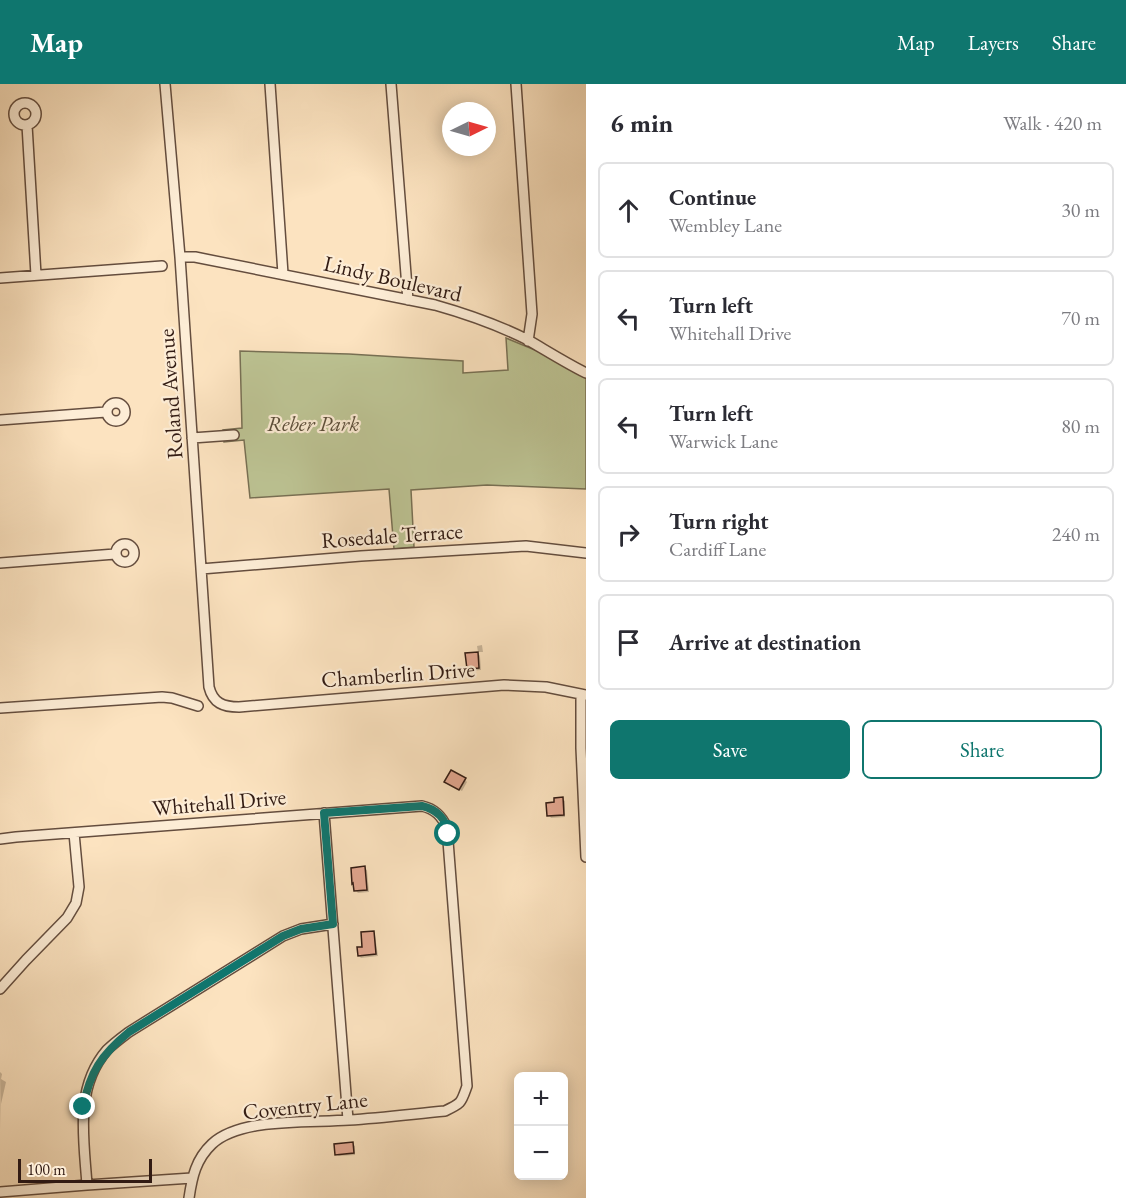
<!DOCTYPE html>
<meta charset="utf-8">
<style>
body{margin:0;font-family:"EB Garamond",serif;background:#f7f7f7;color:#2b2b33}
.controls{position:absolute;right:18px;bottom:18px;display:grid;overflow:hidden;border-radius:9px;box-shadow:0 3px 15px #0003}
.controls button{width:54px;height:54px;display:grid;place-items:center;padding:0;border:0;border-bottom:2px solid #e1e1e2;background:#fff;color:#2b2b33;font:30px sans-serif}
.compass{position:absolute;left:442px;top:18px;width:54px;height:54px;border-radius:50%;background:#fff;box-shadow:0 3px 15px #0003;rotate:85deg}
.scale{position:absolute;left:18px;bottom:15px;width:134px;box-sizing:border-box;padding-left:6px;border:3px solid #321b13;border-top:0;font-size:16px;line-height:21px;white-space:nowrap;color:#321b13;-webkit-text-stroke:4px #fdedd6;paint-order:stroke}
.stop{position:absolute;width:18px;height:18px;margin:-14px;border:4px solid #0f766e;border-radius:50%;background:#fff}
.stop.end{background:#0f766e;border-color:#fff;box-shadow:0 2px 6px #0008}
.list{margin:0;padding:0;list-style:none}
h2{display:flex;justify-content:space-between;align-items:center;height:78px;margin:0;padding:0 24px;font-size:26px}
h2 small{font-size:20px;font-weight:400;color:#7c7c81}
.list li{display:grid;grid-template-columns:39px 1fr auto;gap:18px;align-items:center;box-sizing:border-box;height:96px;margin:0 12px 12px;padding:0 12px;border:2px solid #e1e1e2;border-radius:9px}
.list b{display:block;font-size:22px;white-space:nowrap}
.list p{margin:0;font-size:20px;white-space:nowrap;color:#7c7c81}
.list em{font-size:20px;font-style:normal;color:#7c7c81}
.actions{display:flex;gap:12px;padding:18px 24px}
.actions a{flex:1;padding:14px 0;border:2px solid #0f766e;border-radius:9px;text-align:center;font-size:21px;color:#0f766e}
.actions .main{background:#0f766e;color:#fff}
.icon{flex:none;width:33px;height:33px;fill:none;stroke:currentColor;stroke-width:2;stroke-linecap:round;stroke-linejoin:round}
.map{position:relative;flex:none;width:586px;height:1114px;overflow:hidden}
header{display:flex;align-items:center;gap:36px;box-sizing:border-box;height:84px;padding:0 30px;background:#0f766e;color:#fff}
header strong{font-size:28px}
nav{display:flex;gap:33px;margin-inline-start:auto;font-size:21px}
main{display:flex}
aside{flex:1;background:#fff}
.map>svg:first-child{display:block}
.green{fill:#bdc494;stroke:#787054;stroke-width:1.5}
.shadow{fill:#0003}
.building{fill:#e4a891;stroke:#321b13;stroke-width:1.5}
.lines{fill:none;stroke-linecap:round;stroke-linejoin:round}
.street-casing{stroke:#644d3e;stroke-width:12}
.street{stroke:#fdedd6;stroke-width:9}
.route{stroke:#0f766e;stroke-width:8}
.labels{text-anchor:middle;stroke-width:4.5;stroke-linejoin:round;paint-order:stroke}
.street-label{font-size:22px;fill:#321b13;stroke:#fdedd6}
.park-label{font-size:22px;font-style:italic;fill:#5c4e3a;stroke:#fdedd6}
</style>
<header>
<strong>Map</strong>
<nav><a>Map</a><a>Layers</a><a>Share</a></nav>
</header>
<main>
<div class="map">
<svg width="586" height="1114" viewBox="0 0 586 1114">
<rect width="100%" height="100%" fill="#fce3c0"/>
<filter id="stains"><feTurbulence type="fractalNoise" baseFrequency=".00333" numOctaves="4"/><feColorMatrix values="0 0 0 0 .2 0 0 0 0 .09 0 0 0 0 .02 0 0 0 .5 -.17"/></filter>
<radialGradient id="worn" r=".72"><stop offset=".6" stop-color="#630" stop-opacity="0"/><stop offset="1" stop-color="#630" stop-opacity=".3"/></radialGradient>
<!-- green -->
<path class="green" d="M 506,254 L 586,287 L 586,405 L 487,401 L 411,406 L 414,463 L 394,465 L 389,405 L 250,414 L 244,356 L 224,358 L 223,346 L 242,344 L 240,267 L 349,270 L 463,277 L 463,289 L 508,286 Z"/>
<!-- shadow -->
<path class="shadow" d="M 482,561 L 483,568 L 478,568 L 477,562 Z
M 478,569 L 480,572 L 481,586 L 470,587 L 468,584 Z
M 465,696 L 467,698 L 462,707 L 449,700 Z
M 562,715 L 565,717 L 565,733 L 551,734 L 549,731 L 555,720 Z
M 364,784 L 367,786 L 369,808 L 358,809 L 356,807 Z
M 373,849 L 375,851 L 378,872 L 361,874 L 359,872 Z
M 0,988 L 2,990 L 1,995 L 6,998 L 1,1020 L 1,1046 Z
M 352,1060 L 355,1062 L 355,1071 L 339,1072 L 336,1070 Z"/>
<!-- building -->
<path class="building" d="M 478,568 L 479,584 L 467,585 L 465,569 Z
M 451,686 L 466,694 L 459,706 L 444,698 Z
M 563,713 L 564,731 L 547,732 L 546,719 L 554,718 L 554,714 Z
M 365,782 L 367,806 L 354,807 L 353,799 L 352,800 L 351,784 Z
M 374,847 L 376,870 L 358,872 L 357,863 L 362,863 L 361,848 Z
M 353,1058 L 354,1069 L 335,1071 L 334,1060 Z"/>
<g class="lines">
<defs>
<path id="street" d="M 165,0 L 180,173 L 209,603 C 213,619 223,623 239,623 L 504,601 L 546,603 L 586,611
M 270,0 L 283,190
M 391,0 L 408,216
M 516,0 L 532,230 L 528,257
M14 30a11 11 0 1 1 22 0a11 11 0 1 1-22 0Z
M 27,41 L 36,191
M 180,173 L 195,173 L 435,221 C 467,230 498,241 528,256 C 547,267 566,279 586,289
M 0,194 L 162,182
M107 328a9 9 0 1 1 18 0a9 9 0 1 1-18 0Z
M 0,336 L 106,328
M 192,354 L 234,351
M116 469a9 9 0 1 1 18 0a9 9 0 1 1-18 0Z
M 0,479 L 115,470
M 201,485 L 361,472 L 526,462 L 586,469
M 581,610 L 581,664 L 586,773
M 0,624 L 162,613 L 172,614 L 198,622
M 324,729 L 348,1036
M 0,755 L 16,753 L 422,722 C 435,725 442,732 447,744 L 467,1002 C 461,1019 462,1019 445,1027 C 413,1030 381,1034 349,1036 C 311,1039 241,1033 212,1060 C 196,1075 192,1093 189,1114
M 0,905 L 26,876 L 67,834 L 76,819 L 79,803 L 74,749
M 87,1101 C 84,1055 74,1004 107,966 C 114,959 121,954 129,948 L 283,852 L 301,845 L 333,840
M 0,1108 L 87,1101 L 192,1094"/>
</defs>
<!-- street casing -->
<use href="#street" class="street-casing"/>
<!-- street -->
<use href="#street" class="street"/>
</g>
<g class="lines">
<!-- route -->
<path class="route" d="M 83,1023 C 90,988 101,971 129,948 L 283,852 L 301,845 L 333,840 L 324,729 L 422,722 C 436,725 447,735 448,750"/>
</g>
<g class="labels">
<!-- street labels -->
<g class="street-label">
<text transform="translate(393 194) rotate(13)" y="8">Lindy Boulevard</text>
<text transform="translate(170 310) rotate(-94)" y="8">Roland Avenue</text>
<text transform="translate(392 451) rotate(-4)" y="8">Rosedale Terrace</text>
<text transform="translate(398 590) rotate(-4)" y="8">Chamberlin Drive</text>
<text transform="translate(219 718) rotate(-5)" y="8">Whitehall Drive</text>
<text transform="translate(305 1021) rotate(-6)" y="8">Coventry Lane</text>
</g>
<!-- park labels -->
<g class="park-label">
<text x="313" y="347">Reber Park</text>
</g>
</g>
<rect width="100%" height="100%" filter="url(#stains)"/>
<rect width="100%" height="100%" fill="url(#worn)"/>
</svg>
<div class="controls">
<button>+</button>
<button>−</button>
</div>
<svg class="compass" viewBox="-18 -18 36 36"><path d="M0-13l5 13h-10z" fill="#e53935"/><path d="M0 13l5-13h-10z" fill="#7c7c81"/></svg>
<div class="scale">100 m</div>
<div class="stop" style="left:448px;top:750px"></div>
<div class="stop end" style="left:83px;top:1023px"></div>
</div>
<aside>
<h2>6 min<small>Walk · 420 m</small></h2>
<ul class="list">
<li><svg class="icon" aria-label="ahead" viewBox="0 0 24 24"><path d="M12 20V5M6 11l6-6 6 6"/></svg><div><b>Continue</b><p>Wembley Lane</p></div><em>30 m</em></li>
<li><svg class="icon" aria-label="left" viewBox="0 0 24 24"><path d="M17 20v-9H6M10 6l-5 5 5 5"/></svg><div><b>Turn left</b><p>Whitehall Drive</p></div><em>70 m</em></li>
<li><svg class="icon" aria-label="left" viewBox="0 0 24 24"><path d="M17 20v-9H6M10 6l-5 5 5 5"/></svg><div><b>Turn left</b><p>Warwick Lane</p></div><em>80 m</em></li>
<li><svg class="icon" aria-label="right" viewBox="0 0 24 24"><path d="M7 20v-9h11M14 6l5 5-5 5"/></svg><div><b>Turn right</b><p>Cardiff Lane</p></div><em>240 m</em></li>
<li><svg class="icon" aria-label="arrive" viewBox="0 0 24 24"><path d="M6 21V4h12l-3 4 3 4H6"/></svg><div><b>Arrive at destination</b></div></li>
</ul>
<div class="actions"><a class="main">Save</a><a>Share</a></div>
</aside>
</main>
